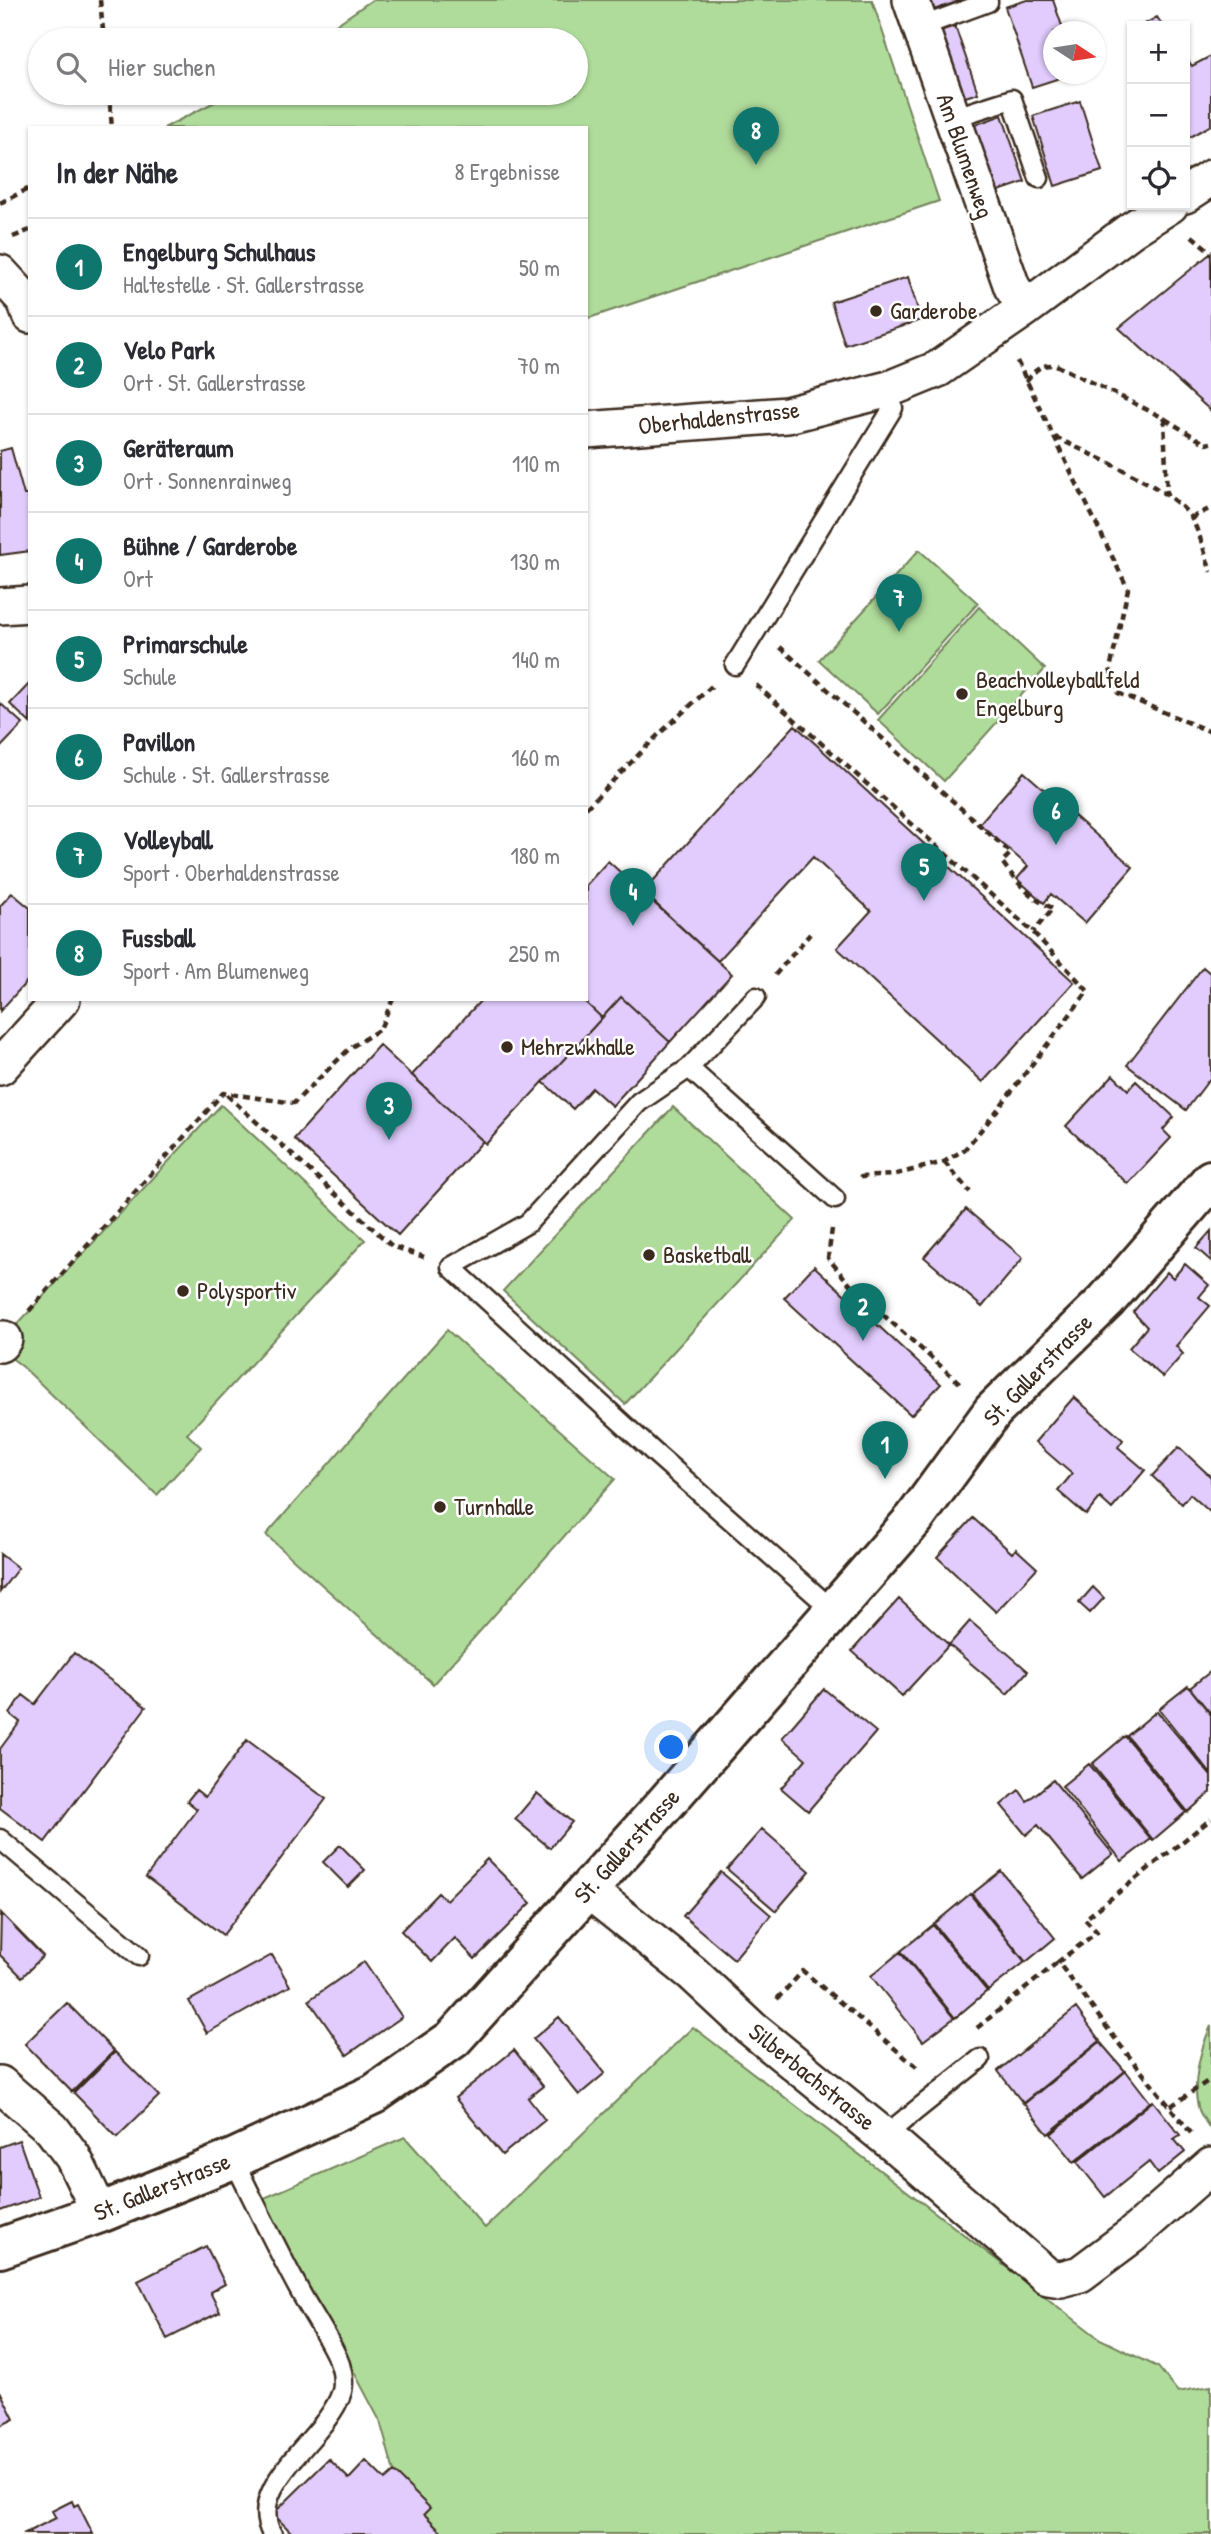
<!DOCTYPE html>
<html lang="de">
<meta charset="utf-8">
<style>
body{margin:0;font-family:"Patrick Hand",sans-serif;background:#f2f2f3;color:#2b2b33}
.controls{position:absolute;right:21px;top:21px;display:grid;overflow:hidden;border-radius:0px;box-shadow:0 2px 5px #0004}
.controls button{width:63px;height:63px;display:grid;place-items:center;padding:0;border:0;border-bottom:2px solid #e1e1e2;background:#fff;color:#2b2b33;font:35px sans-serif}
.compass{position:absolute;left:1043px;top:21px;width:63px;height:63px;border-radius:50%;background:#fff;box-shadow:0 2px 5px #0004;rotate:102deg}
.you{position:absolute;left:672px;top:1748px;width:24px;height:24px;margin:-18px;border:5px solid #fff;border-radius:50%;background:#1a73e8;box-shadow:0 0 0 10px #1a73e833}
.badge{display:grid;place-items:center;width:46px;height:46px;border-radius:50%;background:#0f766e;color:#fff;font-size:23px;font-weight:700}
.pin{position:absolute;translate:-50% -58px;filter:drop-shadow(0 2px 4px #0008)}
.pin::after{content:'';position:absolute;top:37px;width:24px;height:21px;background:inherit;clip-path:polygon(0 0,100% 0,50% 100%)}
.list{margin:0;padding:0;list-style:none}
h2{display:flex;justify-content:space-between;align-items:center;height:91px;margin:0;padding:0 28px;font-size:30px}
h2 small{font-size:23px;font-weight:400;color:#7c7c81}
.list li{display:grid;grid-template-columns:46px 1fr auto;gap:21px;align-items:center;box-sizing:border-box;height:98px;padding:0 28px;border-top:2px solid #e1e1e2}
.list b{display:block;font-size:26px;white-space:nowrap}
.list p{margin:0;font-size:23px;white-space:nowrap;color:#7c7c81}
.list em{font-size:23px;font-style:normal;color:#7c7c81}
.icon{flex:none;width:38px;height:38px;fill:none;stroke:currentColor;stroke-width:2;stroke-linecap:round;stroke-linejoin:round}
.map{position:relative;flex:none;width:1211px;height:2534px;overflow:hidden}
.search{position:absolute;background:#fff;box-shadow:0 2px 5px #0004;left:28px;top:28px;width:560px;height:77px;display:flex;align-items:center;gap:18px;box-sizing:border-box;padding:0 24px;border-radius:38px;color:#7c7c81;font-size:26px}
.panel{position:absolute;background:#fff;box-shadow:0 2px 5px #0004;left:28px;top:126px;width:560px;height:875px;border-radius:0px}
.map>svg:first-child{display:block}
.green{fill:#afdc9b;stroke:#75835c;stroke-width:2}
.building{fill:#e1ccfd;stroke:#3b2a1e;stroke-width:2}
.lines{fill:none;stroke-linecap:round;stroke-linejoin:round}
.service-casing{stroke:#3b2a1e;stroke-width:23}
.minor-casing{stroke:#3b2a1e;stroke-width:40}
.tertiary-casing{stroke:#3b2a1e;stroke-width:44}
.path{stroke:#3b2a1e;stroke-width:4.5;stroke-dasharray:7 5;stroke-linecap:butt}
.service{stroke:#fff;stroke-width:18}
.minor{stroke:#fff;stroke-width:35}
.tertiary{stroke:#fff;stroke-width:38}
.poi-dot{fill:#3b2a1e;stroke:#fff;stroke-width:2.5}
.labels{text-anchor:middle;stroke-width:5;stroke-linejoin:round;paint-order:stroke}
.street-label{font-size:24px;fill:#3b2a1e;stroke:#fff}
.poi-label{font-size:24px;fill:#3b2a1e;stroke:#fff;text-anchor:start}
</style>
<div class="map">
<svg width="1211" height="2534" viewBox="0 0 1211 2534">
<rect width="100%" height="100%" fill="#fff"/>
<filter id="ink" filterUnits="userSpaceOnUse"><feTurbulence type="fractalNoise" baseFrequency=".0143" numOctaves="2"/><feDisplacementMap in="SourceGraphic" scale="14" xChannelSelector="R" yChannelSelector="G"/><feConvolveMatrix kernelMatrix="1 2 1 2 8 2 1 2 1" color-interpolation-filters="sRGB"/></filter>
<g filter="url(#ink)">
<!-- green -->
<path class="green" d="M 372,0 L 872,0 L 939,201 L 586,319 L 586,128 L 164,128 L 232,93 L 576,93 L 576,40 L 314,40 Z
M 919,550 L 978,603 L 878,714 L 819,660 Z
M 979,607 L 1045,669 L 944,781 L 878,720 Z
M 221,1105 L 365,1240 L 187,1434 L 201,1447 L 157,1495 L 23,1367 L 0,1349 L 0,1343 Z
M 673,1107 L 795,1220 L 625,1404 L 503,1291 Z
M 447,1330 L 615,1479 L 433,1684 L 266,1535 Z
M 1211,2026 L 1211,2130 C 1207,2124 1202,2117 1199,2110 C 1191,2085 1200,2050 1211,2026 Z
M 693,2027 L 1100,2339 L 1158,2367 L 1178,2392 L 1211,2386 L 1211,2534 L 444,2534 L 424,2514 L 429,2508 L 394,2472 L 380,2421 L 262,2199 L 405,2137 L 485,2228 Z"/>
<!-- building -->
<path class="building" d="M 911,0 L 963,0 L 916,16 Z
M 1027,0 L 1053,0 L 1064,32 L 1054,32 L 1054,74 L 1072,74 L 1032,87 L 1005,7 Z
M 1157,17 L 1163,26 L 1141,26 Z
M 955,26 L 978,93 L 962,98 L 940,31 Z
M 1185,56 L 1192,66 L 1211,56 L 1211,125 L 1190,137 L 1185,128 Z
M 1080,101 L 1102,171 L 1055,186 L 1033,116 Z
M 1002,115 L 1025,182 L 996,192 L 972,126 Z
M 1211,253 L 1211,411 L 1119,328 Z
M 908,277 L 921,320 L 845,345 L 831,302 Z
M 11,448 L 24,495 L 30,495 L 30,551 L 0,555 L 0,451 Z
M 30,683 L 30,723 L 10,704 Z
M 0,703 L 23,724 L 0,748 Z
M 795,725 L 1074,982 L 983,1082 L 837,948 L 871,911 L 813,857 L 718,961 L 643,892 Z
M 1024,772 L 1133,867 L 1085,923 L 1051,894 L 1044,903 L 1017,879 L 1028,866 L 979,824 Z
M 608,861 L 732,974 L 670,1042 L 621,997 L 602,1018 L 582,999 L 586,999 L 586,885 Z
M 12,893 L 30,908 L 30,978 L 0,1011 L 0,906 Z
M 1203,967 L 1211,974 L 1211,1077 L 1186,1110 L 1127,1065 Z
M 621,997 L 670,1042 L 612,1106 L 592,1088 L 573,1109 L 543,1082 Z
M 482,999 L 582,999 L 602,1018 L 486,1144 L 412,1075 Z
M 379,1045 L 483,1141 L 398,1235 L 294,1139 Z
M 1113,1075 L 1128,1090 L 1136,1081 L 1174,1117 L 1163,1130 L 1171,1138 L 1128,1184 L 1066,1126 Z
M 966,1209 L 1023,1258 L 982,1307 L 924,1257 Z
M 1211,1231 L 1211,1261 L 1196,1248 Z
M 1185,1264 L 1209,1285 L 1199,1297 L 1210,1306 L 1176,1346 L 1183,1354 L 1163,1377 L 1129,1348 L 1147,1327 L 1133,1312 L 1167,1272 L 1173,1278 Z
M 814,1266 L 941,1384 L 911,1415 L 784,1298 Z
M 1074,1397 L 1123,1440 L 1118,1447 L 1145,1470 L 1112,1509 L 1100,1498 L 1086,1515 L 1058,1491 L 1072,1474 L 1035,1442 Z
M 1179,1447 L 1211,1477 L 1211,1513 L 1190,1494 L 1182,1504 L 1152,1476 Z
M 973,1518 L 1012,1553 L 1016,1549 L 1037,1568 L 996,1612 L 937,1557 Z
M 0,1554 L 18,1568 L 0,1592 Z
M 1093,1587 L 1104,1598 L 1090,1613 L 1079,1603 Z
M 899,1599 L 949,1645 L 902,1696 L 852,1651 Z
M 970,1621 L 1028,1671 L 1007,1694 L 949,1645 Z
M 74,1653 L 146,1707 L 45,1842 L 0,1808 L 0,1749 L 20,1722 L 10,1714 L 23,1695 L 35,1704 Z
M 1211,1671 L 1211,1714 L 1190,1688 Z
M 1188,1686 L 1211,1715 L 1211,1774 L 1159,1709 Z
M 824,1689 L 876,1732 L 808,1811 L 781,1788 L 806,1759 L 782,1738 Z
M 1157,1711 L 1211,1776 L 1211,1792 L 1188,1812 L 1127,1736 Z
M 1125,1736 L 1186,1812 L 1153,1840 L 1092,1764 Z
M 247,1740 L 326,1799 L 223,1935 L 146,1877 L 197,1809 L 187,1801 L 196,1790 L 205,1797 Z
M 1089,1764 L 1151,1839 L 1122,1861 L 1062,1786 Z
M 1053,1780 L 1113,1854 L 1082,1879 L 1038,1825 L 1026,1835 L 1001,1805 L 1019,1790 L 1027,1801 Z
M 537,1793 L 572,1822 L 550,1848 L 515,1819 Z
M 762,1829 L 810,1871 L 776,1911 L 727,1869 Z
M 340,1845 L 365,1870 L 348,1887 L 323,1862 Z
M 487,1859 L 531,1903 L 475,1959 L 455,1938 L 432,1962 L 401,1931 L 438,1893 L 446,1900 Z
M 1001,1871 L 1055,1938 L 1026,1962 L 972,1894 Z
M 721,1872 L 771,1915 L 734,1959 L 683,1916 Z
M 970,1894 L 1025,1962 L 988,1991 L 934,1924 Z
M 1,1913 L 43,1956 L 22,1977 L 0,1955 Z
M 933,1925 L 987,1991 L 955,2018 L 901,1951 Z
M 900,1952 L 954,2018 L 923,2041 L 871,1976 Z
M 272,1955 L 290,1986 L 207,2033 L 189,2001 Z
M 364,1962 L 402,2017 L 347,2055 L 309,2000 Z
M 67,2003 L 114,2051 L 72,2092 L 25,2044 Z
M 1076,2008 L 1100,2041 L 1023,2103 L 998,2071 Z
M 559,2017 L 605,2073 L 579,2095 L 533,2039 Z
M 1100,2042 L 1125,2071 L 1048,2134 L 1024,2104 Z
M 514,2050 L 543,2086 L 528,2098 L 545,2120 L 502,2155 L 455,2098 Z
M 115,2052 L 159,2096 L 117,2137 L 74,2093 Z
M 1126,2071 L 1150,2102 L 1074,2162 L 1051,2134 Z
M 1153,2101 L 1180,2135 L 1174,2139 L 1185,2152 L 1158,2174 L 1149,2162 L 1105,2197 L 1077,2162 Z
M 19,2140 L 39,2197 L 0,2211 L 0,2147 Z
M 206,2246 L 225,2284 L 210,2292 L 220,2312 L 167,2339 L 138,2281 Z
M 0,2391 L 14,2419 L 0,2426 Z
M 329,2459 L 349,2479 L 366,2461 L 385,2480 L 394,2472 L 430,2508 L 424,2514 L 444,2534 L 293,2534 L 273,2514 Z
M 72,2501 L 74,2506 L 78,2504 L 93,2534 L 23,2534 L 56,2518 L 52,2511 Z"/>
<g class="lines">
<defs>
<path id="service" d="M 920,27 L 988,2
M 952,118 L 1012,99 L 1039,178
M 735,665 L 893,408 L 889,389
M 689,1068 L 756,997
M 834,1611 L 657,1455 L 451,1267 L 528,1223 L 639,1102 L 689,1068 L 835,1199
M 0,1839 L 139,1956
M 884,2136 L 980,2059
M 233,2159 C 256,2205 278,2252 303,2297 C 312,2313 338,2353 341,2368 C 343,2374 344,2388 341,2394 C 326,2438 244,2486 272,2534"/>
<path id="minor" d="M 911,0 L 1012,287 L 1026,308
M 1185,195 L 1211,178
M 0,273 L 25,300 L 30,315
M 586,430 L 787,415 L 889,389 L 938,369 L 1026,308 L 1131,230 L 1170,205
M 0,606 L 30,604
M 0,1067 L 62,999
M 0,1344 L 4,1339
M 588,1890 L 692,1973 L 751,2028 L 896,2146 L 1048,2277 L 1061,2279 L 1080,2274 L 1131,2236 L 1211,2166
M 0,2084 L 52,2129 L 73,2157 L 100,2213"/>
<path id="tertiary" d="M 0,2248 L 100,2213 L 233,2159 L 374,2094 L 453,2039 L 664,1805 L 915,1518 L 993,1411 L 1106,1301 L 1211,1180"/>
</defs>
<!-- service casing -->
<use href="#service" class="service-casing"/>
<!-- minor casing -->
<use href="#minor" class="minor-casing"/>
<!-- tertiary casing -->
<use href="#tertiary" class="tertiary-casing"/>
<!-- path -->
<path class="path" d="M 100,0 L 104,40
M 109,93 L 112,128
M 0,203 L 30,188
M 1192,236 L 1211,252
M 13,237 L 30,230
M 1017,361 L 1128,589 L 1110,669 L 1118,693 L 1211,732
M 1026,381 C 1036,369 1041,364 1056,365 L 1164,418 L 1167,496
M 1165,419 L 1206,444 L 1211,443
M 1055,437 C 1089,454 1169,487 1190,516 C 1200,532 1205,555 1211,572
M 1191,518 L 1211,508
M 780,647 L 1011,853 L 1002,862 C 1016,881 1031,900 1053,908 L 1033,932
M 756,685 L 1033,932 L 1088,991 L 992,1117 L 965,1149 L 944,1162 L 893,1175 L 861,1177 L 856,1181
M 586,808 L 658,735 L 714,684
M 775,975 L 810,934
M 227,1095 L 392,1246 L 424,1257
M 944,1162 L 970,1192
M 832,1229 L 828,1258 L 853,1288 L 963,1386
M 29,1311 L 223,1093 L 294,1103 L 350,1048 L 380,1029 L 393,999
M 777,1999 L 803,1971 L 920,2070
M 977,2028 L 1058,1962
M 1171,2106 L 1211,2079
M 1191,2133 L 1120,2045 L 1058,1962 L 1097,1932 L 1085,1919 L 1211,1819"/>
<!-- service -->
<use href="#service" class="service"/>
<!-- minor -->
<use href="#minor" class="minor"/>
<!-- tertiary -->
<use href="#tertiary" class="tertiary"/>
</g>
</g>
<!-- markers -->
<g class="poi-dot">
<circle cx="876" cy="311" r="7"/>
<circle cx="962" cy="694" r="7"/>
<circle cx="507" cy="1047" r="7"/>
<circle cx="649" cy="1255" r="7"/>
<circle cx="183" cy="1291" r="7"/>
<circle cx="440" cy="1507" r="7"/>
</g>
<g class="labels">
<!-- street labels -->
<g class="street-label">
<text transform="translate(965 156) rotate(71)" y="8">Am Blumenweg</text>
<text transform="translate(719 418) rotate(-6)" y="8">Oberhaldenstrasse</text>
<text transform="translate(1038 1370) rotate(-46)" y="8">St. Gallerstrasse</text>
<text transform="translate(627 1846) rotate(-48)" y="8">St. Gallerstrasse</text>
<text transform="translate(812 2077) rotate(39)" y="8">Silberbachstrasse</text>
<text transform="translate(162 2187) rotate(-22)" y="8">St. Gallerstrasse</text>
</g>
<!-- poi labels -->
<g class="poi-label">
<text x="890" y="319">Garderobe</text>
<text x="976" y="688">Beachvolleyballfeld<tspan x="976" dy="28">Engelburg</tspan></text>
<text x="521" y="1055">Mehrzwkhalle</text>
<text x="663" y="1263">Basketball</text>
<text x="197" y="1299">Polysportiv</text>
<text x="454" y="1515">Turnhalle</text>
</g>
</g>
</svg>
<div class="controls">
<button>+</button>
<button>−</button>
<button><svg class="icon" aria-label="locate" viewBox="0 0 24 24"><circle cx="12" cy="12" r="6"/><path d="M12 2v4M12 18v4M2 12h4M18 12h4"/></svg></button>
</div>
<svg class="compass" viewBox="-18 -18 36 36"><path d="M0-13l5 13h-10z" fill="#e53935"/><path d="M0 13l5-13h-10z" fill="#7c7c81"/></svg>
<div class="you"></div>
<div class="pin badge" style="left:885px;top:1479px">1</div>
<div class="pin badge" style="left:863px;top:1341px">2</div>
<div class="pin badge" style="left:389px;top:1140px">3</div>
<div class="pin badge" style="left:633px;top:926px">4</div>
<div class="pin badge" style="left:924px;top:901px">5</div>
<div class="pin badge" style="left:1056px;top:845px">6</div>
<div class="pin badge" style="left:899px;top:632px">7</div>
<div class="pin badge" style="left:756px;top:165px">8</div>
<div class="search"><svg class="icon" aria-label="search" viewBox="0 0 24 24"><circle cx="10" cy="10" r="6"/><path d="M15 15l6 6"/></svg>Hier suchen</div>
<section class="panel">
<h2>In der Nähe<small>8 Ergebnisse</small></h2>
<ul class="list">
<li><span class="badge">1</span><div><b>Engelburg Schulhaus</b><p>Haltestelle · St. Gallerstrasse</p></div><em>50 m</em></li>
<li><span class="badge">2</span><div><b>Velo Park</b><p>Ort · St. Gallerstrasse</p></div><em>70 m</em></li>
<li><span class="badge">3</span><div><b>Geräteraum</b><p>Ort · Sonnenrainweg</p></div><em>110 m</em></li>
<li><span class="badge">4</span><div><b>Bühne / Garderobe</b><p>Ort</p></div><em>130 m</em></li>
<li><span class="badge">5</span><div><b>Primarschule</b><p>Schule</p></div><em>140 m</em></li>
<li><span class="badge">6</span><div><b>Pavillon</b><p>Schule · St. Gallerstrasse</p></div><em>160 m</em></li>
<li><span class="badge">7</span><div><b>Volleyball</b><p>Sport · Oberhaldenstrasse</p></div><em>180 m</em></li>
<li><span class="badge">8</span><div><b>Fussball</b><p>Sport · Am Blumenweg</p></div><em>250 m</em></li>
</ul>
</section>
</div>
